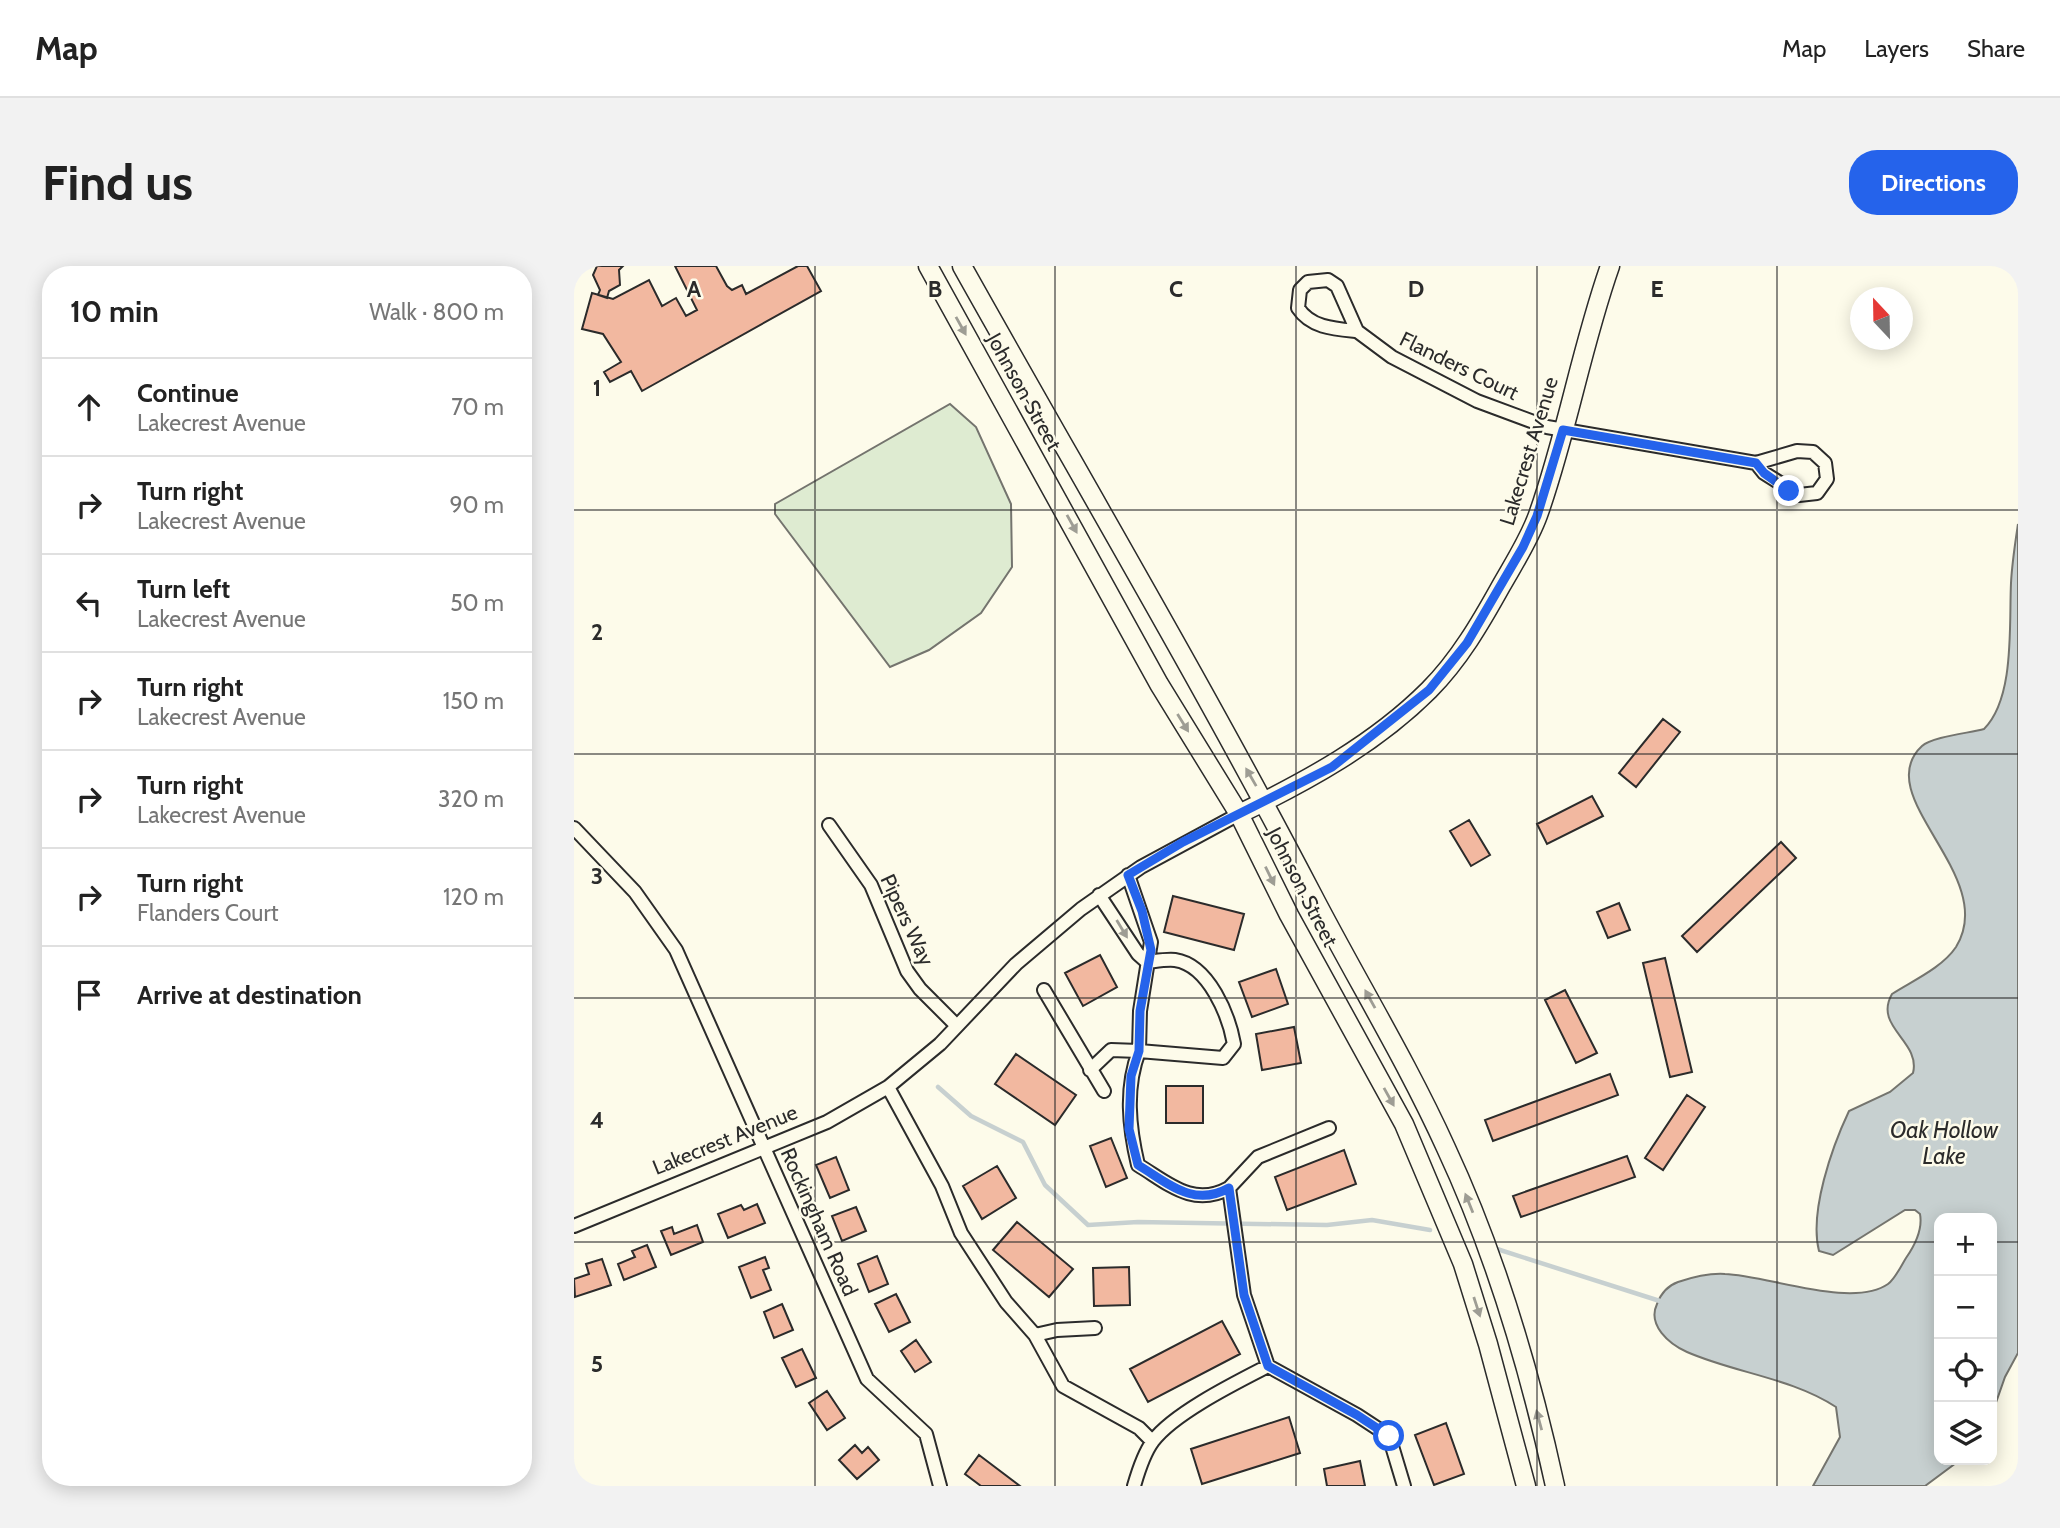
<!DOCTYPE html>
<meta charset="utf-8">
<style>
body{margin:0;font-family:Cabin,sans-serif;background:#f2f2f2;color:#222}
.controls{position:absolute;right:21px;bottom:21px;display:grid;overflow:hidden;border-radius:14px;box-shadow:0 4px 18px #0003}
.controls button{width:63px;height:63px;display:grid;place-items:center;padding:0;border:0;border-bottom:2px solid #e0e0e0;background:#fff;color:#222;font:35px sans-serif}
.compass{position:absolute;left:1276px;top:21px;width:63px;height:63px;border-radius:50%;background:#fff;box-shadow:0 4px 18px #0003;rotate:338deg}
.stop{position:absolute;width:21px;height:21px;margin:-16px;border:5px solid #2563eb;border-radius:50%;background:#fff}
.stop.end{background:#2563eb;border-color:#fff;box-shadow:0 2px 7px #0008}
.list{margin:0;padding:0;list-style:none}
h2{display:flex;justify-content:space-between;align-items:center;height:91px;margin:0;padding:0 28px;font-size:30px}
h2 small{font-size:23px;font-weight:400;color:#767676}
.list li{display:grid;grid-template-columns:46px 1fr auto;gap:21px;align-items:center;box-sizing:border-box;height:98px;padding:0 28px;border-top:2px solid #e0e0e0}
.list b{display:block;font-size:26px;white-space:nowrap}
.list p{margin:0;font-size:23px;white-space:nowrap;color:#767676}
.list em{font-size:23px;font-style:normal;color:#767676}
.icon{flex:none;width:38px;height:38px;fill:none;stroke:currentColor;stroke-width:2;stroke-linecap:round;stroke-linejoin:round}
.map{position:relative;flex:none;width:1444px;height:1220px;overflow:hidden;border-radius:28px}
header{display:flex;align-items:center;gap:42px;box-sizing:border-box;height:98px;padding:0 35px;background:#fff;border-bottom:2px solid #e0e0e0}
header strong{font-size:33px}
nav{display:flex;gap:38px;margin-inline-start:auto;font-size:24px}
.intro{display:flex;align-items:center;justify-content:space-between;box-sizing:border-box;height:168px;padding:0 42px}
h1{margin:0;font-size:49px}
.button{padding:18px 32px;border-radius:28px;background:#2563eb;color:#fff;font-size:24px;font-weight:700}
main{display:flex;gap:42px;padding:0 42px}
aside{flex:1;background:#fff;border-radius:28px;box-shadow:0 4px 18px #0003}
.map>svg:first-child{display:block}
.green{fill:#deebd1;stroke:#74746e;stroke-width:2}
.water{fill:#c7d0d0;stroke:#74746e;stroke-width:2}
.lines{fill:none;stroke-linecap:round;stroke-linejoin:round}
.stream{stroke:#c7d0d0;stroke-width:4.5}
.building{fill:#f2b8a0;stroke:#2b2b2b;stroke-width:2}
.street-casing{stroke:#2b2b2b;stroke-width:16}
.secondary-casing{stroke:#2b2b2b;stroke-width:21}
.street{stroke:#fdfbea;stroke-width:12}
.secondary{stroke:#fdfbea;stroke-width:18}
.oneway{fill:#9e9d94}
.route{stroke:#2563eb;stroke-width:9}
.grid{fill:none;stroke:#2b2b2b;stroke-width:2;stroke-opacity:0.55}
.labels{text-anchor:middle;stroke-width:5;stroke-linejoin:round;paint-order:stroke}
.street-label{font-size:21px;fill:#2b2b2b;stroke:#fdfbea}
.water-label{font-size:23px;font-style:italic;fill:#2b2b2b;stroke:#fdfbea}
.grid-label{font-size:23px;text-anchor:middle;font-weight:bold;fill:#2b2b2b;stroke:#fdfbea;stroke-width:5;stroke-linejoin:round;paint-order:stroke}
</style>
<header>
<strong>Map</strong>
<nav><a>Map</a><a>Layers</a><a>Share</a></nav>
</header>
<div class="intro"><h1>Find us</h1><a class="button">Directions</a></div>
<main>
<aside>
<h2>10 min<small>Walk · 800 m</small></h2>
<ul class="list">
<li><svg class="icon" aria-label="ahead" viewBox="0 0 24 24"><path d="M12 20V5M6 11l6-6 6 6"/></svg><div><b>Continue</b><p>Lakecrest Avenue</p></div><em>70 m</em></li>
<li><svg class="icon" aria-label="right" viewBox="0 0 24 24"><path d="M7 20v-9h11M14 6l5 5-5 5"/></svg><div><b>Turn right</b><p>Lakecrest Avenue</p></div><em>90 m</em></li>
<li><svg class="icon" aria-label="left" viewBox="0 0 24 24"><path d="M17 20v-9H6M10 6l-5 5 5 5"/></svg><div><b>Turn left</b><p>Lakecrest Avenue</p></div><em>50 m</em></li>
<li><svg class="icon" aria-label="right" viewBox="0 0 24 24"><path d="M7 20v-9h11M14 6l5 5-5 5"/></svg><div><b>Turn right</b><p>Lakecrest Avenue</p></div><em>150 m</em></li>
<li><svg class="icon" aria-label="right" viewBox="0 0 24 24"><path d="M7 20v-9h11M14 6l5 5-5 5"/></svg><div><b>Turn right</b><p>Lakecrest Avenue</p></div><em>320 m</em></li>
<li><svg class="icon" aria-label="right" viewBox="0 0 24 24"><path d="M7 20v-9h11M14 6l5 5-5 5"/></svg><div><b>Turn right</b><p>Flanders Court</p></div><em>120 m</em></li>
<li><svg class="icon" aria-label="arrive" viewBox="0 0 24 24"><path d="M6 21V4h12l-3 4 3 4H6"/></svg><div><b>Arrive at destination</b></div></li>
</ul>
</aside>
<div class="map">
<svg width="1444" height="1220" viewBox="0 0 1444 1220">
<rect width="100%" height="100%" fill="#fdfbea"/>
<!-- green -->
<path class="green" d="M 376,138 L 402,161 L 437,238 L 438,301 L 407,347 L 355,384 L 316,401 L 201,248 L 201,238 Z"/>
<!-- water -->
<path class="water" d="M 1444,258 L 1444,1087 L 1431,1111 L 1418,1148 L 1418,952 L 1365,952 L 1365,1194 L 1386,1194 L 1351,1220 L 1239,1220 L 1266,1171 L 1262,1141 C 1218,1112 1161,1107 1113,1086 C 1095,1078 1073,1059 1083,1038 C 1087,1027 1093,1020 1104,1016 C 1119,1011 1136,1007 1151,1008 C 1192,1009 1278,1043 1314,1018 C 1321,1013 1327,1000 1332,992 C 1341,979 1349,964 1346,948 L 1341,944 L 1331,944 L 1259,989 L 1245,985 C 1235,946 1258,881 1275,845 L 1316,826 L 1339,807 C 1347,775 1299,761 1318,728 C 1338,715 1368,702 1382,681 C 1426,610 1294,530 1348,480 C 1358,471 1395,467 1410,463 C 1441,432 1435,359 1437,317 C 1438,297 1441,278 1444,258 Z"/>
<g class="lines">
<!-- stream -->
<path class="stream" d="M 364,821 L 397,850 L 449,876 L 471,919 L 514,959 L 564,956 L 753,959 L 798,954 L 856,964
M 923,983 L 1089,1036"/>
</g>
<!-- building -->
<path class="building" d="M 23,0 L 49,0 L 45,4 L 46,19 L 35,25 L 33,32 L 24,29 L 26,24 L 19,9 Z
M 101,0 L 142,0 L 153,20 L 158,24 L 168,19 L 172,28 L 224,0 L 233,0 L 247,25 L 68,125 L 57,105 L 36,116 L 30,106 L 47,96 L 29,68 L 8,63 L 18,27 L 39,33 L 75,14 L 88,40 L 102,32 L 112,50 L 123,44 Z
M 1089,453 L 1106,466 L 1062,521 L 1045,507 Z
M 1018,530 L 1029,550 L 973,578 L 963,558 Z
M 895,554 L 916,589 L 897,600 L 876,565 Z
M 1207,576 L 1222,592 L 1123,686 L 1108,670 Z
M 599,630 L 670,648 L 660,684 L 590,666 Z
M 1045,637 L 1056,664 L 1034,672 L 1023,646 Z
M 526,689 L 543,721 L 509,740 L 491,707 Z
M 1091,692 L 1118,806 L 1096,811 L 1069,697 Z
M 702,703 L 714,738 L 678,751 L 665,716 Z
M 991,724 L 1023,787 L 1002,797 L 971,734 Z
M 720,761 L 727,797 L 688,804 L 682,768 Z
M 442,788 L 502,829 L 481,859 L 421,818 Z
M 1036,808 L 1044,829 L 919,875 L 911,854 Z
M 592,820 L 629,820 L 629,857 L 592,857 Z
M 1113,829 L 1131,841 L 1089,904 L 1071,892 Z
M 537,872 L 553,912 L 532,921 L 516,880 Z
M 770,884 L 782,918 L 713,944 L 701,911 Z
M 1053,890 L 1061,911 L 947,951 L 939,930 Z
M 262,891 L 275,924 L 256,932 L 242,899 Z
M 423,900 L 442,932 L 408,953 L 389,920 Z
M 183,938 L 191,957 L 154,972 L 144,948 L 167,939 L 170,944 Z
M 282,941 L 292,965 L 268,975 L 258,950 Z
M 443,956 L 499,1003 L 475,1031 L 419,984 Z
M 123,959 L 129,976 L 97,989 L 87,965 L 98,961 L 100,968 Z
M 73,979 L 82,1001 L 50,1014 L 44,998 L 61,991 L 58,985 Z
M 303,990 L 314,1018 L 295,1026 L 284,998 Z
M 191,991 L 195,1002 L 189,1004 L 197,1024 L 177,1032 L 165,1001 Z
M 28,993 L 37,1019 L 1,1031 L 0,1013 L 15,1008 L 12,998 Z
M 555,1001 L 556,1039 L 520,1040 L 519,1002 Z
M 322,1028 L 336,1056 L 315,1066 L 301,1038 Z
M 208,1038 L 219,1064 L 200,1072 L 190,1046 Z
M 648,1055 L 666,1088 L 574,1136 L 556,1103 Z
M 342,1074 L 357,1096 L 341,1106 L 327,1085 Z
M 228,1083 L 242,1112 L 222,1121 L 208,1092 Z
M 253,1125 L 271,1152 L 253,1164 L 235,1137 Z
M 715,1151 L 726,1187 L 628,1218 L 617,1183 Z
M 872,1157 L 890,1208 L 860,1219 L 841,1169 Z
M 281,1179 L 288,1187 L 294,1181 L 305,1194 L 283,1213 L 265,1194 Z
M 405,1189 L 446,1220 L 407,1220 L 391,1208 Z
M 786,1195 L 791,1220 L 753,1220 L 750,1203 Z"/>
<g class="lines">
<defs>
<path id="street" d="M 783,65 C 761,63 737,62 724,42 L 726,24 L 734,16 L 754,14 L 763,20 L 783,65 L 818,91 L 903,135 L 973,161 L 1182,197 L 1190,207 L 1225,229 L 1243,227 L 1253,213 L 1251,197 L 1239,186 L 1223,185 L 1182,197
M 255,559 L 297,619 L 333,705 L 346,723 L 383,760
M 0,562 L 61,626 L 102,684 L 293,1113 L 352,1168 L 366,1220
M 525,629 L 564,688 L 573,696 C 582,695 593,693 601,694 C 635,699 655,750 660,778 L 649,792 L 565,785 C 551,822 555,861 564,899 C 594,917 619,942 655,922
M 470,724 L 530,825
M 516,804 L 537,784 L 565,785 L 566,745 L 577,676 L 554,609
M 314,821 L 368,920 L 387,967 L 432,1036 L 461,1069 L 483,1064 L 521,1062
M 0,960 L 253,856 L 314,821 L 366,778 L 442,698 L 507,643 L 567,601 L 665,548
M 461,1069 L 489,1120 L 565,1162 L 578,1175
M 694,1100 L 670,1029 L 655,922 L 684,891 L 755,862
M 560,1220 C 564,1206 570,1187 579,1175 C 600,1147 663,1116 694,1100 L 783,1149 L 815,1170 L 830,1220"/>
<path id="secondary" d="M 354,0 L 585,418 L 665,548 L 715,649 L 830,858 L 889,998 L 914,1078 L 952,1220
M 388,0 C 505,209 627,415 738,628 C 782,713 832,794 872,882 C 922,989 956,1105 981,1220
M 665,548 C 733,515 801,478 855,424 C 885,394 907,356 927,320 C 940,297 955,274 964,249 C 993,168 1007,82 1036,0"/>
</defs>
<!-- street casing -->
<use href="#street" class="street-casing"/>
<!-- secondary casing -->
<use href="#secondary" class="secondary-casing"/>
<!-- street -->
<use href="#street" class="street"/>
<!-- secondary -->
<use href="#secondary" class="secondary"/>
</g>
<!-- one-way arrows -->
<defs><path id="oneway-solid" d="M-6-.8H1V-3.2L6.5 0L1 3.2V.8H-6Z" transform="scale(1.75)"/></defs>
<g class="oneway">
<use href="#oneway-solid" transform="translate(387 60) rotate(61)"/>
<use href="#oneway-solid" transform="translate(498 258) rotate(61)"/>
<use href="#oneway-solid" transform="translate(609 457) rotate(58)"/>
<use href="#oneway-solid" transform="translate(677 511) rotate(-120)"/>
<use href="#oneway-solid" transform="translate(696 610) rotate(64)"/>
<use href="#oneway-solid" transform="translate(548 663) rotate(59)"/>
<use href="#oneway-solid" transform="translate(796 733) rotate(-119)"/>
<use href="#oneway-solid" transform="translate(815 831) rotate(61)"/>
<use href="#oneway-solid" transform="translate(895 937) rotate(-112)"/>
<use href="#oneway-solid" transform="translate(903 1041) rotate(72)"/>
<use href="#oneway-solid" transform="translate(965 1154) rotate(-105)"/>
</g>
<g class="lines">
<!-- route -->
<path class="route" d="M 815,1170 L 783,1149 L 694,1100 L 670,1029 L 655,922 C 619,942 594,917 564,899 L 555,863 L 557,810 L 565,785 L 566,745 L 577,684 L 568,645 L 554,609 L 609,576 L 758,501 L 855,424 L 893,377 L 949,281 L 963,250 L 989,164 L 1182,197 L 1190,207 L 1215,225"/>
</g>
<!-- grid -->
<path class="grid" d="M 241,0 L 241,1220M 481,0 L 481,1220M 722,0 L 722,1220M 963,0 L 963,1220M 1203,0 L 1203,1220M 0,244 L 1444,244M 0,488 L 1444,488M 0,732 L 1444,732M 0,976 L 1365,976M 1418,976 L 1444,976"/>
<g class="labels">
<!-- street labels -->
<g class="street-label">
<text transform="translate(885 100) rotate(26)" y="7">Flanders Court</text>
<text transform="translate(450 126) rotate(61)" y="7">Johnson Street</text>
<text transform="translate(955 185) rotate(-73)" y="7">Lakecrest Avenue</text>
<text transform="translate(728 621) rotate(63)" y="7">Johnson Street</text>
<text transform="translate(333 654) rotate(65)" y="7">Pipers Way</text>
<text transform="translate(151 874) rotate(-22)" y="7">Lakecrest Avenue</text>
<text transform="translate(245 956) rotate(66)" y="7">Rockingham Road</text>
</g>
<!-- water labels -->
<g class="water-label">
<text x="1370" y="872">Oak Hollow<tspan x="1370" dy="26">Lake</tspan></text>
</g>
</g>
<g class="grid-label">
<text x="120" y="31">A</text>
<text x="361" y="31">B</text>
<text x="602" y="31">C</text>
<text x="842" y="31">D</text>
<text x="1083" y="31">E</text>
<text x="23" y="130">1</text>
<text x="23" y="374">2</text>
<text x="23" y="618">3</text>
<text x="23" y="862">4</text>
<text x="23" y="1106">5</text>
</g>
</svg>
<div class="controls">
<button>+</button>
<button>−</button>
<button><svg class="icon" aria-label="locate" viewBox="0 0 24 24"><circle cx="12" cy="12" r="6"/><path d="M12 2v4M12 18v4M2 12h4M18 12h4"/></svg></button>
<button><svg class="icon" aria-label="layers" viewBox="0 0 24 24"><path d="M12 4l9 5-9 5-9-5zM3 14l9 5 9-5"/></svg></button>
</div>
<svg class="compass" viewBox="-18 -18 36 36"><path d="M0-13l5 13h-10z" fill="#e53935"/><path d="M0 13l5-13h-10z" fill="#767676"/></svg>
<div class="stop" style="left:815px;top:1170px"></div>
<div class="stop end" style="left:1215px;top:225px"></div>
</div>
</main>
